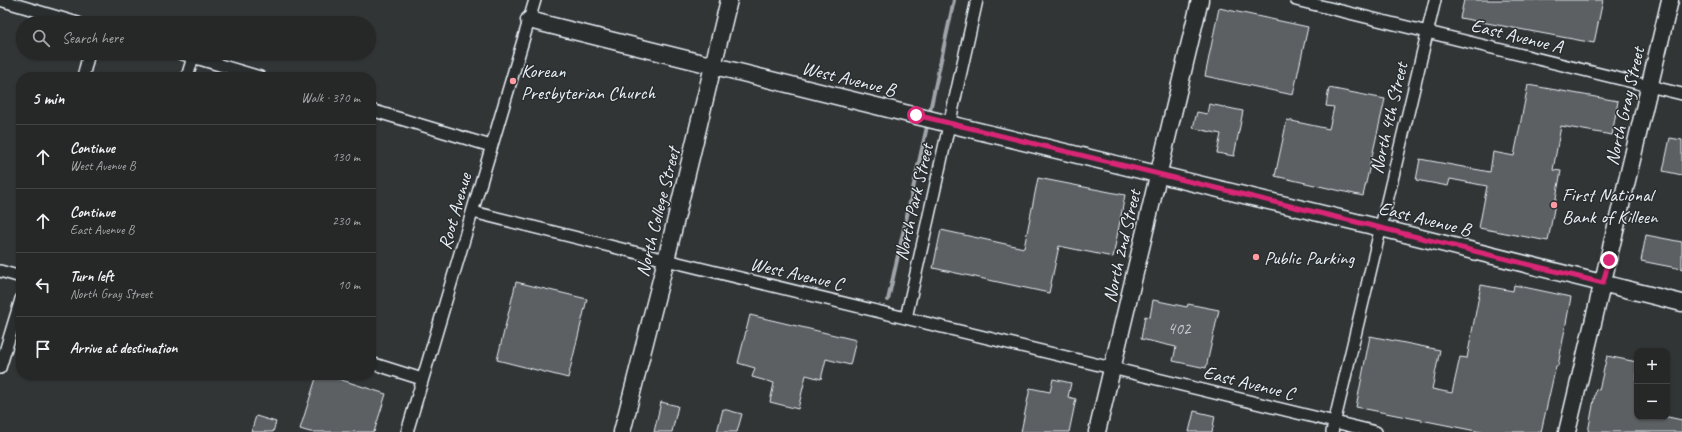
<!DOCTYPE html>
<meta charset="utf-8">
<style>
body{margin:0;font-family:Caveat,sans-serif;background:#323434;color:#f1f3f6}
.controls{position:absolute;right:12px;bottom:12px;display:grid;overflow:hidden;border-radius:8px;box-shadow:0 1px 3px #0004}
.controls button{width:36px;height:36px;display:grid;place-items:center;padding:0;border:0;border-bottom:1px solid #424445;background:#262828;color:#f1f3f6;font:20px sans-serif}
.stop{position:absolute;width:12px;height:12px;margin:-9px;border:3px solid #db2777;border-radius:50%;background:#fff}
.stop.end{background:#db2777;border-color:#fff;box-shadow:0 1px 4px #0008}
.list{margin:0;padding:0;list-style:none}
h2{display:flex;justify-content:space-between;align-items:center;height:52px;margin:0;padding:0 16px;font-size:17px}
h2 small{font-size:13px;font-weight:400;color:#a4a6a8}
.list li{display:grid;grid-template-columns:26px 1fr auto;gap:12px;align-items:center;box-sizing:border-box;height:64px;padding:0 16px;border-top:1px solid #424445}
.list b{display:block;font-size:15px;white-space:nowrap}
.list p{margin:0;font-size:13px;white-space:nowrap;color:#a4a6a8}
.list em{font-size:13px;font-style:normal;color:#a4a6a8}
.icon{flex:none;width:22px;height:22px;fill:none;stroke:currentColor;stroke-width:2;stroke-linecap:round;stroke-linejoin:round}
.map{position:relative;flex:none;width:1682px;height:432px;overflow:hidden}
.search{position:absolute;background:#262828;box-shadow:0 1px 3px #0004;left:16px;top:16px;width:360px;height:44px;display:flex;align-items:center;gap:10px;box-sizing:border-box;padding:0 14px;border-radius:22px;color:#a4a6a8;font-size:15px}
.panel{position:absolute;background:#262828;box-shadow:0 1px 3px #0004;left:16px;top:72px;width:360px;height:308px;border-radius:16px}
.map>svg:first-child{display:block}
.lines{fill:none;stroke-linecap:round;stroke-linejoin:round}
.stream{stroke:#9fa5aa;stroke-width:4}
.building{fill:#5c6063;stroke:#e8f1f8}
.street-casing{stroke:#e8f1f8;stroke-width:14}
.secondary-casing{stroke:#e8f1f8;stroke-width:19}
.street{stroke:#2a2d2e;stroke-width:11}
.secondary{stroke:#2a2d2e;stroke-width:16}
.route{stroke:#db2777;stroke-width:5}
.poi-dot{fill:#ff9aa2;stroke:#2a2d2e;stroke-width:1.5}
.labels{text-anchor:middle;stroke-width:3;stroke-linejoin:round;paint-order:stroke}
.number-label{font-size:17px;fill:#c5cdd3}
.street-label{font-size:19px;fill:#e8f1f8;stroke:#2a2d2e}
.poi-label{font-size:19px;fill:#e8f1f8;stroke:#2a2d2e;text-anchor:start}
</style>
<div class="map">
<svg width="1682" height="432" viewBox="0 0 1682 432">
<rect width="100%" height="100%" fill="#323536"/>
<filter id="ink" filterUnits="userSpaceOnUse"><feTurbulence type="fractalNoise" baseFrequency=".025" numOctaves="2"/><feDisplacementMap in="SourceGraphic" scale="8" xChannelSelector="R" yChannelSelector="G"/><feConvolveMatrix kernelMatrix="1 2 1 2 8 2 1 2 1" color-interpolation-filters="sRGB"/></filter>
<g filter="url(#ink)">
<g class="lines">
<!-- stream -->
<path class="stream" d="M 929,115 L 954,0
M 888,300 L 928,122"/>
</g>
<!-- building -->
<path class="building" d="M 1464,0 L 1603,0 L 1594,43 L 1460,18 Z
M 1219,8 L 1308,27 L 1293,95 L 1205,76 Z
M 1528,85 L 1618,101 L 1612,135 L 1561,126 L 1553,170 L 1561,171 L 1548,241 L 1479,228 L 1487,186 L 1450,179 L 1448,186 L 1416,180 L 1420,159 L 1490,172 L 1493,152 L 1514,156 Z
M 1329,88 L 1385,99 L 1363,196 L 1275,176 L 1287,120 L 1329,129 L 1334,107 L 1326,106 Z
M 1209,104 L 1243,111 L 1234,156 L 1217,153 L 1221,134 L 1193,128 L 1197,112 L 1207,114 Z
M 1670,138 L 1682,140 L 1682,175 L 1663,171 Z
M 1038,178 L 1125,195 L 1113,257 L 1059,246 L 1049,293 L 933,268 L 941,230 L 1024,248 Z
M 1646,235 L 1682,242 L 1682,269 L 1641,261 Z
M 516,282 L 587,299 L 568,378 L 497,360 Z
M 1481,285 L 1513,291 L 1514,285 L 1571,297 L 1558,366 L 1556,366 L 1541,432 L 1481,432 L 1356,407 L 1370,336 L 1440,350 L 1432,389 L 1452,393 L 1460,357 L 1467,358 Z
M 1153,300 L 1187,307 L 1188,304 L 1219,310 L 1206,368 L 1173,361 L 1176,347 L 1141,339 L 1145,316 L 1150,317 Z
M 750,315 L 856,340 L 850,365 L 826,359 L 821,379 L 806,375 L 798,409 L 770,402 L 774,383 L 752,377 L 755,368 L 738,363 Z
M 1607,356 L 1637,362 L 1637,417 L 1668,417 L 1682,420 L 1682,432 L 1588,432 L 1596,389 L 1599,390 Z
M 317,375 L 326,375 L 386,394 L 374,432 L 310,432 L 300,429 Z
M 1053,379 L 1071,383 L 1068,397 L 1076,399 L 1069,432 L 1021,432 L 1030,388 L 1050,392 Z
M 661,402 L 678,406 L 672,432 L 654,432 Z
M 723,409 L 742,414 L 737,432 L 717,432 Z
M 1194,411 L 1215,416 L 1212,432 L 1189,432 Z
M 256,416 L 276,422 L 273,432 L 251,432 Z"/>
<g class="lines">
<defs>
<path id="street" d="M 0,0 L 78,23
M 1296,0 L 1682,94
M 179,53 L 260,77
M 83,77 L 89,53
M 187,77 L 193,57
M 371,110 L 491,146
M 473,212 L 666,260 L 1376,432
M 0,271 L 21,277
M 906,318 L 977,0
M 371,363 L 422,379
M 0,368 L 21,299
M 407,432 L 535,0
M 1332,432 L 1435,0"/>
<path id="secondary" d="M 529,20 L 949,124 L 1381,228 L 1682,303
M 622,432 L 666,260 L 729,0
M 1097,432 L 1200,0
M 1567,432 L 1670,0"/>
</defs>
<!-- street casing -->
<use href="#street" class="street-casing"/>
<!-- secondary casing -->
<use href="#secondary" class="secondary-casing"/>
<!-- street -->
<use href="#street" class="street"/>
<!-- secondary -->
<use href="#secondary" class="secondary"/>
</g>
</g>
<g class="lines" filter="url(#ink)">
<!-- route -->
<path class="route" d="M 916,115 L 1381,228 L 1603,283 L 1609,260"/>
</g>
<!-- markers -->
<g class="poi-dot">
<circle cx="513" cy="81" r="4"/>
<circle cx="1554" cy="205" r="4"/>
<circle cx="1256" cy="257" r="4"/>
</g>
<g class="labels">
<!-- number labels -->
<g class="number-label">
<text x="1179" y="334">402</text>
</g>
<!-- street labels -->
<g class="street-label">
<text transform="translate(1517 35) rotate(14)" y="7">East Avenue A</text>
<text transform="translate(849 78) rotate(14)" y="7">West Avenue B</text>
<text transform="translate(1624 106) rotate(-77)" y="7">North Gray Street</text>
<text transform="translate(1388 118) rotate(-77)" y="7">North 4th Street</text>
<text transform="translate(913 202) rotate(-77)" y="7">North Park Street</text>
<text transform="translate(454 211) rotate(-74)" y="7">Root Avenue</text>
<text transform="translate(657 212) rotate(-76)" y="7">North College Street</text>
<text transform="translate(1425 218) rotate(14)" y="7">East Avenue B</text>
<text transform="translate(1121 246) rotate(-77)" y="7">North 2nd Street</text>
<text transform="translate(797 273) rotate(13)" y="7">West Avenue C</text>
<text transform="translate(1249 382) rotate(14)" y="7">East Avenue C</text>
</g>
<!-- poi labels -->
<g class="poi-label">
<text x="521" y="77">Korean<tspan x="521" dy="22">Presbyterian Church</tspan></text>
<text x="1562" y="201">First National<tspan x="1562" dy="22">Bank of Killeen</tspan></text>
<text x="1264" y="264">Public Parking</text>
</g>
</g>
</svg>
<div class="controls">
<button>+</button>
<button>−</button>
</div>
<div class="stop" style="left:916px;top:115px"></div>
<div class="stop end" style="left:1609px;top:260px"></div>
<div class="search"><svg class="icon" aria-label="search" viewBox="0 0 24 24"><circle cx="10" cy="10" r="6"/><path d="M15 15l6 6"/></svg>Search here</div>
<section class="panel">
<h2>5 min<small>Walk · 370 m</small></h2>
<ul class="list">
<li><svg class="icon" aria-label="ahead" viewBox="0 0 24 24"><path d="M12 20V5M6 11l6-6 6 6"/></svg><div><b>Continue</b><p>West Avenue B</p></div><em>130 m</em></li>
<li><svg class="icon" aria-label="ahead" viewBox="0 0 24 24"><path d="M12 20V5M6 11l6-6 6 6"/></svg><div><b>Continue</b><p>East Avenue B</p></div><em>230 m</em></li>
<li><svg class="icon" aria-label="left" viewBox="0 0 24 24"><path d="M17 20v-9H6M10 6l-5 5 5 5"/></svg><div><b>Turn left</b><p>North Gray Street</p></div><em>10 m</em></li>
<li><svg class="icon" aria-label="arrive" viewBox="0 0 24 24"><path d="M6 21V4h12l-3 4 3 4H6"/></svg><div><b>Arrive at destination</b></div></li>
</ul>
</section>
</div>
